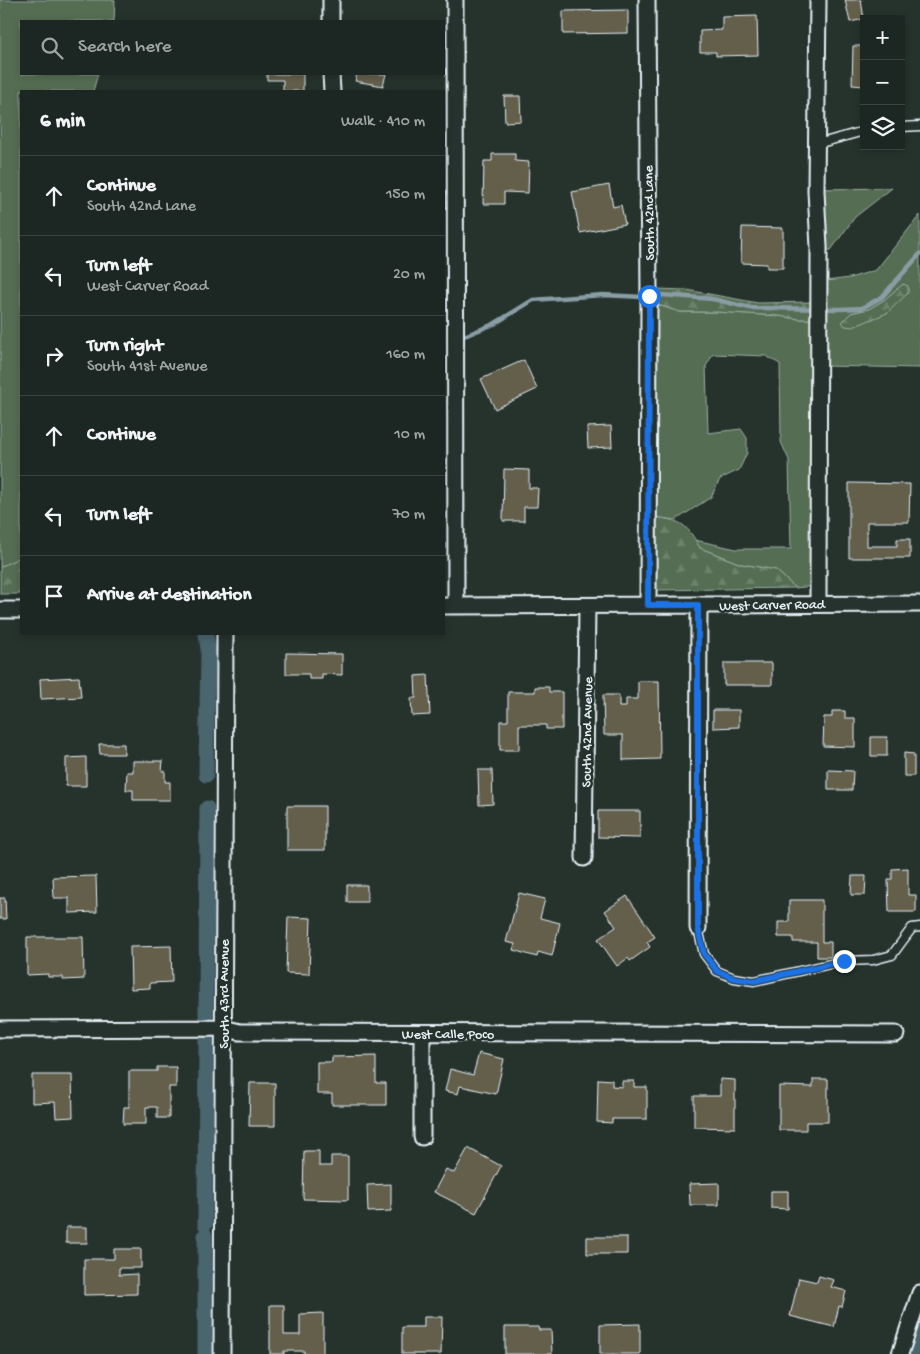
<!DOCTYPE html>
<meta charset="utf-8">
<style>
body{margin:0;font-family:"Gochi Hand",sans-serif;background:#252e2a;color:#f1f3f6}
.controls{position:absolute;right:15px;top:15px;display:grid;overflow:hidden;border-radius:0px;box-shadow:0 2px 8px #0003}
.controls button{width:45px;height:45px;display:grid;place-items:center;padding:0;border:0;border-bottom:1px solid #3a4340;background:#1c2622;color:#f1f3f6;font:25px sans-serif}
.stop{position:absolute;width:15px;height:15px;margin:-11px;border:4px solid #1a73e8;border-radius:50%;background:#fff}
.stop.end{background:#1a73e8;border-color:#fff;box-shadow:0 1px 5px #0008}
.list{margin:0;padding:0;list-style:none}
h2{display:flex;justify-content:space-between;align-items:center;height:65px;margin:0;padding:0 20px;font-size:21px}
h2 small{font-size:16px;font-weight:400;color:#a0a5a5}
.list li{display:grid;grid-template-columns:32px 1fr auto;gap:15px;align-items:center;box-sizing:border-box;height:80px;padding:0 20px;border-top:1px solid #3a4340}
.list b{display:block;font-size:19px;white-space:nowrap}
.list p{margin:0;font-size:16px;white-space:nowrap;color:#a0a5a5}
.list em{font-size:16px;font-style:normal;color:#a0a5a5}
.icon{flex:none;width:28px;height:28px;fill:none;stroke:currentColor;stroke-width:2;stroke-linecap:round;stroke-linejoin:round}
.map{position:relative;flex:none;width:920px;height:1354px;overflow:hidden}
.search{position:absolute;background:#1c2622;box-shadow:0 2px 8px #0003;left:20px;top:20px;width:425px;height:55px;display:flex;align-items:center;gap:12px;box-sizing:border-box;padding:0 18px;border-radius:0px;color:#a0a5a5;font-size:19px}
.panel{position:absolute;background:#1c2622;box-shadow:0 2px 8px #0003;left:20px;top:90px;width:425px;height:545px;border-radius:0px}
.map>svg:first-child{display:block}
.green{fill:#556d52;stroke:#9eafa5;fill-rule:evenodd}
.forest{fill:url(#forest-firs);stroke:#9eafa5}
.lines{fill:none;stroke-linecap:round;stroke-linejoin:round}
.stream{stroke:#899da5;stroke-width:4.5}
.canal{stroke:#49656e;stroke-width:15}
.building{fill:#635f4c;stroke:#e8f1f8}
.service-casing{stroke:#e8f1f8;stroke-width:11}
.minor-casing{stroke:#e8f1f8;stroke-width:19}
.service{stroke:#26332d;stroke-width:8}
.minor{stroke:#26332d;stroke-width:15}
.route{stroke:#1a73e8;stroke-width:6}
.labels{text-anchor:middle;stroke-width:5;stroke-linejoin:round;paint-order:stroke}
.street-label{font-size:14px;fill:#e8f1f8;stroke:#26332d}
</style>
<div class="map">
<svg width="920" height="1354" viewBox="0 0 920 1354">
<defs>
<pattern id="forest-firs" width="22" height="20" patternUnits="userSpaceOnUse" patternTransform="scale(1.25)"><rect width="22" height="20" fill="#556d52"/><path d="M5 1l3.5 6h-7zM16 11l3.5 6h-7z" fill="#6d826c"/></pattern>
</defs>
<rect width="100%" height="100%" fill="#26332d"/>
<filter id="ink" filterUnits="userSpaceOnUse"><feTurbulence type="fractalNoise" baseFrequency=".02" numOctaves="2"/><feDisplacementMap in="SourceGraphic" scale="10" xChannelSelector="R" yChannelSelector="G"/><feConvolveMatrix kernelMatrix="1 2 1 2 8 2 1 2 1" color-interpolation-filters="sRGB"/></filter>
<g filter="url(#ink)">
<!-- green -->
<path class="green" d="M 0,0 L 115,0 L 114,21 L 21,21 L 21,74 L 98,74 L 93,91 L 21,91 L 21,557 L 0,567 Z
M 892,188 L 855,217 L 831,250 L 823,251 L 821,189 Z
M 920,215 L 920,368 L 824,366 L 826,281 L 850,278 L 876,270 ZM 884,300 L 853,327 L 851,313 L 869,309 Z
M 655,304 L 680,312 L 717,312 L 779,316 L 799,319 L 814,319 L 814,586 L 795,588 L 776,570 L 741,564 L 700,548 L 695,540 L 736,549 L 791,549 L 789,460 L 781,442 L 780,364 L 766,356 L 713,354 L 706,366 L 708,433 L 741,429 L 747,438 L 747,453 L 739,470 L 720,479 L 711,497 L 676,520 L 654,517 Z"/>
<!-- forest -->
<path class="forest" d="M 903,284 L 908,286 L 908,293 L 887,313 L 853,327 L 845,326 L 842,322 L 851,313 L 869,309 L 884,300 Z
M 655,289 L 687,290 L 758,303 L 813,302 L 814,319 L 799,319 L 779,316 L 717,312 L 680,312 L 655,304 Z
M 654,517 C 682,521 686,523 700,548 L 741,564 L 776,570 L 795,588 L 654,590 Z
M 21,557 L 21,594 L 0,594 L 0,567 Z"/>
<g class="lines">
<!-- stream -->
<path class="stream" d="M 459,338 L 494,324 L 533,300 L 603,295 L 643,297 L 662,295 L 713,299 L 750,308 L 841,309 L 862,308 L 882,297 L 920,254"/>
<!-- canal -->
<path class="canal" d="M 206,775 L 208,649 L 206,634
M 206,1015 L 207,808
M 205,1224 L 206,1039
M 205,1235 L 205,1354
M 912,1354 L 920,1330"/>
</g>
<!-- building -->
<path class="building" d="M 845,0 L 861,0 L 864,19 L 850,22 Z
M 628,10 L 628,33 L 563,34 L 563,11 Z
M 757,16 L 758,55 L 716,56 L 716,52 L 700,52 L 700,31 L 722,30 L 722,17 Z
M 853,46 L 864,46 L 864,86 L 852,85 Z
M 267,74 L 303,74 L 303,91 L 283,91 L 283,80 L 267,80 Z
M 357,74 L 386,74 L 383,86 L 355,81 Z
M 504,96 L 520,96 L 521,121 L 505,122 Z
M 492,154 L 515,154 L 515,161 L 529,162 L 528,193 L 504,192 L 504,204 L 483,204 L 484,161 L 492,161 Z
M 609,185 L 613,207 L 621,205 L 625,224 L 580,233 L 572,192 Z
M 742,227 L 783,228 L 783,268 L 767,268 L 767,264 L 741,263 Z
M 524,360 L 537,389 L 495,409 L 481,379 Z
M 611,426 L 612,447 L 588,448 L 587,427 Z
M 504,469 L 529,470 L 529,488 L 538,488 L 537,507 L 524,507 L 524,521 L 503,521 Z
M 849,483 L 910,484 L 909,522 L 867,522 L 867,546 L 897,546 L 897,539 L 910,539 L 910,558 L 849,558 Z
M 286,653 L 342,654 L 342,675 L 322,674 L 322,679 L 309,679 L 309,674 L 286,674 Z
M 724,663 L 772,663 L 772,685 L 724,685 Z
M 428,675 L 430,715 L 412,716 L 411,698 L 416,698 L 415,676 Z
M 79,677 L 81,697 L 41,699 L 40,679 Z
M 638,681 L 659,681 L 660,759 L 623,760 L 623,735 L 604,735 L 603,695 L 619,695 L 619,707 L 626,707 L 626,699 L 638,699 Z
M 535,687 L 549,687 L 549,692 L 562,692 L 562,729 L 546,729 L 546,725 L 519,725 L 519,750 L 500,750 L 500,721 L 508,721 L 508,692 L 535,692 Z
M 713,710 L 739,710 L 739,727 L 713,728 Z
M 832,711 L 845,711 L 845,718 L 855,718 L 855,747 L 823,746 L 824,717 L 832,717 Z
M 871,737 L 887,737 L 887,756 L 871,756 Z
M 99,744 L 124,744 L 124,754 L 100,754 Z
M 904,753 L 914,754 L 914,776 L 904,776 Z
M 86,757 L 86,786 L 66,786 L 66,758 Z
M 133,761 L 163,761 L 162,771 L 165,771 L 165,782 L 170,782 L 170,800 L 133,800 L 133,790 L 126,790 L 127,772 L 133,772 Z
M 478,770 L 492,770 L 493,804 L 479,805 Z
M 828,770 L 853,771 L 852,790 L 828,790 Z
M 287,806 L 325,806 L 325,850 L 287,850 Z
M 598,811 L 640,811 L 640,838 L 598,837 Z
M 908,868 L 908,895 L 916,895 L 916,912 L 889,912 L 888,879 L 892,879 L 892,869 Z
M 96,876 L 97,912 L 69,913 L 69,898 L 54,898 L 53,877 Z
M 852,876 L 866,876 L 865,895 L 851,895 Z
M 347,885 L 367,885 L 367,902 L 347,902 Z
M 519,893 L 545,899 L 540,918 L 560,923 L 552,956 L 538,952 L 537,957 L 513,950 L 515,944 L 506,942 Z
M 627,896 L 655,937 L 647,942 L 650,947 L 630,961 L 628,958 L 617,966 L 598,939 L 616,927 L 605,911 Z
M 0,898 L 5,898 L 6,919 L 0,919 Z
M 789,900 L 822,900 L 822,942 L 831,942 L 831,957 L 817,957 L 817,942 L 793,942 L 793,937 L 778,937 L 778,922 L 789,922 Z
M 288,917 L 311,918 L 309,974 L 286,973 Z
M 27,937 L 83,937 L 84,979 L 63,980 L 63,977 L 48,977 L 48,974 L 27,975 Z
M 171,946 L 172,982 L 150,983 L 150,988 L 131,989 L 130,947 Z
M 479,1053 L 504,1059 L 496,1094 L 460,1086 L 458,1094 L 445,1091 L 450,1069 L 473,1075 Z
M 376,1056 L 376,1083 L 386,1083 L 386,1105 L 332,1105 L 332,1094 L 317,1094 L 317,1062 L 332,1062 L 332,1057 Z
M 157,1067 L 176,1067 L 176,1087 L 169,1087 L 169,1118 L 157,1118 L 157,1107 L 146,1107 L 146,1124 L 123,1124 L 124,1107 L 129,1107 L 129,1071 L 157,1071 Z
M 32,1075 L 72,1075 L 73,1117 L 56,1118 L 55,1102 L 32,1103 Z
M 598,1079 L 612,1080 L 612,1086 L 622,1087 L 622,1081 L 634,1081 L 634,1087 L 647,1087 L 647,1119 L 612,1119 L 612,1123 L 597,1122 Z
M 720,1079 L 735,1080 L 735,1128 L 694,1127 L 694,1096 L 720,1096 Z
M 813,1079 L 828,1079 L 828,1122 L 806,1122 L 806,1130 L 779,1130 L 779,1086 L 813,1087 Z
M 250,1083 L 275,1083 L 275,1126 L 249,1126 Z
M 468,1148 L 501,1166 L 476,1213 L 434,1192 L 446,1169 L 454,1173 Z
M 304,1151 L 319,1151 L 319,1166 L 331,1166 L 331,1156 L 348,1156 L 348,1200 L 303,1199 Z
M 719,1183 L 719,1205 L 690,1205 L 689,1184 Z
M 391,1184 L 391,1211 L 368,1212 L 367,1185 Z
M 771,1191 L 788,1191 L 788,1209 L 771,1208 Z
M 66,1227 L 87,1227 L 87,1243 L 66,1243 Z
M 587,1237 L 627,1237 L 627,1254 L 587,1254 Z
M 114,1249 L 141,1249 L 141,1268 L 119,1268 L 119,1275 L 137,1274 L 137,1294 L 84,1295 L 84,1259 L 114,1259 Z
M 819,1276 L 834,1280 L 831,1287 L 846,1291 L 842,1307 L 839,1306 L 834,1327 L 790,1316 L 799,1278 L 817,1282 Z
M 270,1305 L 284,1305 L 284,1335 L 300,1335 L 300,1314 L 323,1313 L 323,1354 L 304,1354 L 304,1351 L 284,1351 L 284,1354 L 270,1354 Z
M 424,1317 L 442,1317 L 441,1354 L 402,1354 L 402,1327 L 424,1327 Z
M 640,1324 L 640,1354 L 600,1354 L 600,1325 Z
M 505,1327 L 538,1327 L 539,1330 L 551,1330 L 552,1354 L 505,1354 Z"/>
<g class="lines">
<defs>
<path id="service" d="M 901,127 L 920,126
M 817,144 L 864,131
M 698,928 L 704,954 L 717,971 L 734,978 L 754,981 L 844,961 L 873,960 L 892,955 L 912,928 L 920,927"/>
<path id="minor" d="M 331,0 L 331,21
M 455,0 L 456,606
M 647,0 L 649,297 L 648,605
M 818,0 L 816,191 L 819,247 L 818,603
M 331,74 L 332,91
M 444,606 L 920,604
M 0,610 L 21,610
M 584,858 L 587,606
M 698,928 L 699,605
M 0,1029 L 223,1028 L 240,1032 L 896,1034
M 422,1033 L 422,1137
M 222,1354 L 225,634
M 900,1354 L 920,1293"/>
</defs>
<!-- service casing -->
<use href="#service" class="service-casing"/>
<!-- minor casing -->
<use href="#minor" class="minor-casing"/>
<!-- service -->
<use href="#service" class="service"/>
<!-- minor -->
<use href="#minor" class="minor"/>
</g>
</g>
<g class="lines" filter="url(#ink)">
<!-- route -->
<path class="route" d="M 649,296 L 648,605 L 698,605 L 698,928 L 704,954 L 717,971 L 734,978 L 754,981 L 844,961"/>
</g>
<g class="labels">
<!-- street labels -->
<g class="street-label">
<text transform="translate(648 213) rotate(-91)" y="5">South 42nd Lane</text>
<text transform="translate(772 604) rotate(-1)" y="5">West Carver Road</text>
<text transform="translate(586 732) rotate(-89)" y="5">South 42nd Avenue</text>
<text transform="translate(223 994) rotate(-90)" y="5">South 43rd Avenue</text>
<text x="448" y="1038">West Calle Poco</text>
</g>
</g>
</svg>
<div class="controls">
<button>+</button>
<button>−</button>
<button><svg class="icon" aria-label="layers" viewBox="0 0 24 24"><path d="M12 4l9 5-9 5-9-5zM3 14l9 5 9-5"/></svg></button>
</div>
<div class="stop" style="left:649px;top:296px"></div>
<div class="stop end" style="left:844px;top:961px"></div>
<div class="search"><svg class="icon" aria-label="search" viewBox="0 0 24 24"><circle cx="10" cy="10" r="6"/><path d="M15 15l6 6"/></svg>Search here</div>
<section class="panel">
<h2>6 min<small>Walk · 410 m</small></h2>
<ul class="list">
<li><svg class="icon" aria-label="ahead" viewBox="0 0 24 24"><path d="M12 20V5M6 11l6-6 6 6"/></svg><div><b>Continue</b><p>South 42nd Lane</p></div><em>150 m</em></li>
<li><svg class="icon" aria-label="left" viewBox="0 0 24 24"><path d="M17 20v-9H6M10 6l-5 5 5 5"/></svg><div><b>Turn left</b><p>West Carver Road</p></div><em>20 m</em></li>
<li><svg class="icon" aria-label="right" viewBox="0 0 24 24"><path d="M7 20v-9h11M14 6l5 5-5 5"/></svg><div><b>Turn right</b><p>South 41st Avenue</p></div><em>160 m</em></li>
<li><svg class="icon" aria-label="ahead" viewBox="0 0 24 24"><path d="M12 20V5M6 11l6-6 6 6"/></svg><div><b>Continue</b></div><em>10 m</em></li>
<li><svg class="icon" aria-label="left" viewBox="0 0 24 24"><path d="M17 20v-9H6M10 6l-5 5 5 5"/></svg><div><b>Turn left</b></div><em>70 m</em></li>
<li><svg class="icon" aria-label="arrive" viewBox="0 0 24 24"><path d="M6 21V4h12l-3 4 3 4H6"/></svg><div><b>Arrive at destination</b></div></li>
</ul>
</section>
</div>
